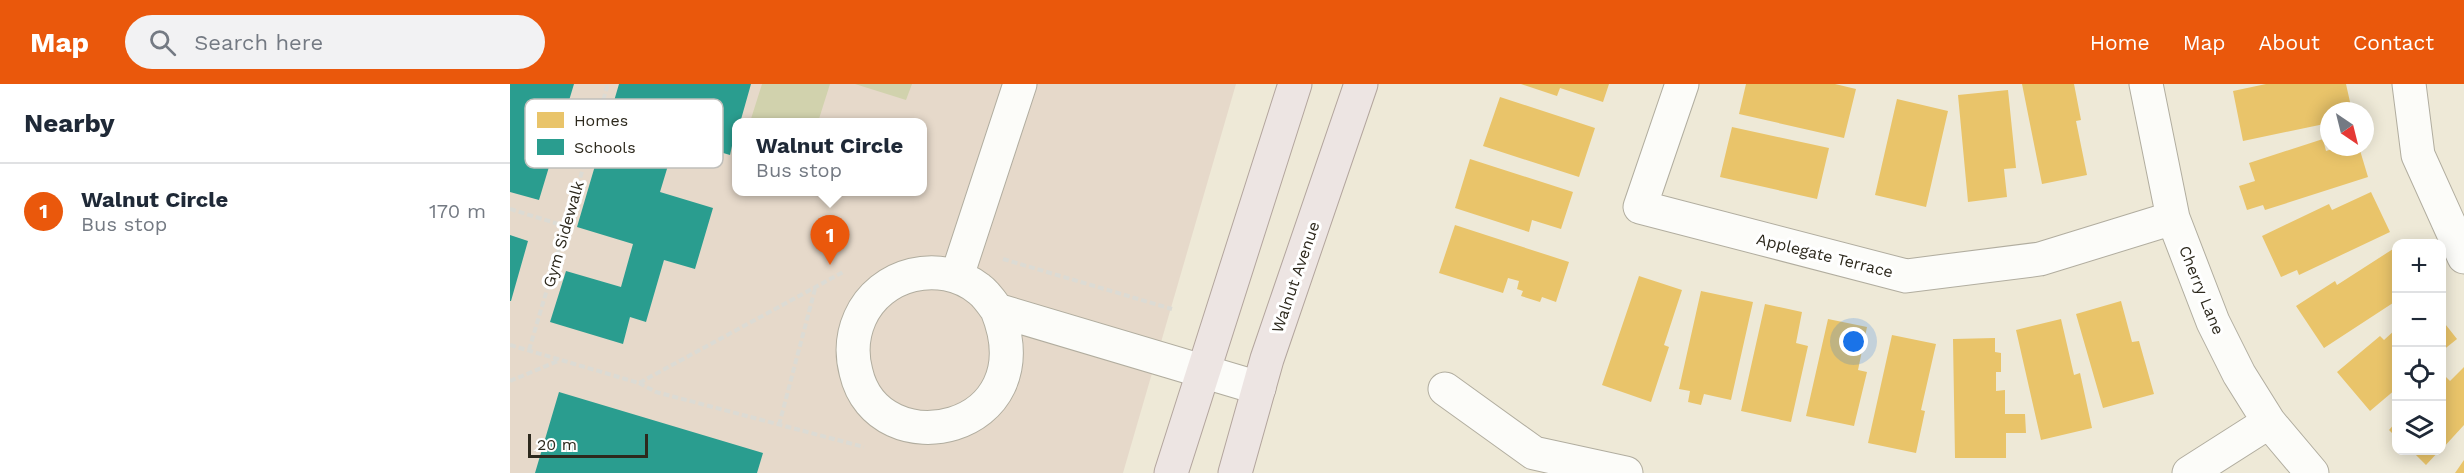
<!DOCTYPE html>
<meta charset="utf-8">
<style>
body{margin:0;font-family:"Work Sans",sans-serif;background:#f2f2f3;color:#1f2937}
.controls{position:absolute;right:18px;bottom:18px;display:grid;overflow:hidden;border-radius:12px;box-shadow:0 3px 15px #0003}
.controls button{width:54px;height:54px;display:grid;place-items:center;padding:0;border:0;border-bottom:2px solid #e0e1e3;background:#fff;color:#1f2937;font:30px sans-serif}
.compass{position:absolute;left:1810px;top:18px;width:54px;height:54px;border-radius:50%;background:#fff;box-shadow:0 3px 15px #0003;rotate:145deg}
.scale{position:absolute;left:18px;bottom:15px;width:120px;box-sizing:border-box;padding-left:6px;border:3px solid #2d291d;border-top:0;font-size:16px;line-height:21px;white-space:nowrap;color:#2d291d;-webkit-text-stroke:4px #fff;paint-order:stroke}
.you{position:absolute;left:1344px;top:258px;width:21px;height:21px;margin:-15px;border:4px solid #fff;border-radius:50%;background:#1a73e8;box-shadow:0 0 0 9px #1a73e833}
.badge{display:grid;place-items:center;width:39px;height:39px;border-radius:50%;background:#ea580c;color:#fff;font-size:20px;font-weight:700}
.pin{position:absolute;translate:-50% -50px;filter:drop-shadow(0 2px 3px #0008)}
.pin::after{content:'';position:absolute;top:32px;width:21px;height:18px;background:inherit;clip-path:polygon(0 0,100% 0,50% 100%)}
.popup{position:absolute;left:222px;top:34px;width:195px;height:78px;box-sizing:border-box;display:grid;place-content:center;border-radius:12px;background:#fff;filter:drop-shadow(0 2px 4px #0005);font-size:20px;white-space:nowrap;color:#747a83}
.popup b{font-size:22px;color:#1f2937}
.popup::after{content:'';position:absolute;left:50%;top:100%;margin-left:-12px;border:12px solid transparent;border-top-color:#fff}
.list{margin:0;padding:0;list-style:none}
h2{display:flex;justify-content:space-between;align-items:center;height:78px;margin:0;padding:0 24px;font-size:26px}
h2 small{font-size:20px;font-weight:400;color:#747a83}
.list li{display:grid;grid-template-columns:39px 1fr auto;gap:18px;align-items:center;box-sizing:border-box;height:96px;padding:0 24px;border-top:2px solid #e0e1e3}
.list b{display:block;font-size:22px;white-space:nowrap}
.list p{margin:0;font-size:20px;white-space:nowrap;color:#747a83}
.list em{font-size:20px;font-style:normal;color:#747a83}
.icon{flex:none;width:33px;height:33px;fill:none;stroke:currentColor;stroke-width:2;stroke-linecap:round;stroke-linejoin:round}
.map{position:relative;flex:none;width:1954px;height:389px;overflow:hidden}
header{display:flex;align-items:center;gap:36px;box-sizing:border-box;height:84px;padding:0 30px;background:#ea580c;color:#fff}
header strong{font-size:28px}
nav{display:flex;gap:33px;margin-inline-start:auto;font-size:21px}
.search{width:420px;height:54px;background:#f2f2f3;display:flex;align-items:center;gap:15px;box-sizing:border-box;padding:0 21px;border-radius:33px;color:#747a83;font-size:22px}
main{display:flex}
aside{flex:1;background:#fff}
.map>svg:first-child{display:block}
.education{fill:#e6d9ca;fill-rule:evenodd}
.green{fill:#d1d2ad}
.homes{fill:#e9c46a}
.schools{fill:#2a9d8f}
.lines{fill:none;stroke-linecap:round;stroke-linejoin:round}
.minor-casing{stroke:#b1ad9f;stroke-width:35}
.major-casing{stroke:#b3a59d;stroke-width:35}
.path{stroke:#dcdbd4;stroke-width:4;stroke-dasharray:6 3;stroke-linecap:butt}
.minor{stroke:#fcfcf9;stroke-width:33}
.major{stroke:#ede5e3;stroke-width:33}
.labels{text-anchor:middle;stroke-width:6;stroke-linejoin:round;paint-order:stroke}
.street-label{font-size:16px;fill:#2d291d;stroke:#fff}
.key{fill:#fff;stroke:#c0bfbb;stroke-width:1.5}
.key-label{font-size:16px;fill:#2d291d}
</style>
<header>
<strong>Map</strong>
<div class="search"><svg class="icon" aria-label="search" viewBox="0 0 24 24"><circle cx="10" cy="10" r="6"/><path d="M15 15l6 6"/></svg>Search here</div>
<nav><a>Home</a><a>Map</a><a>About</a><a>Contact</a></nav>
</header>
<main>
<aside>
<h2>Nearby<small></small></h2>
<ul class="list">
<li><span class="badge">1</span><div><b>Walnut Circle</b><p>Bus stop</p></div><em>170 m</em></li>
</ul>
</aside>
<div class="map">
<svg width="1954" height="389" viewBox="0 0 1954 389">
<rect width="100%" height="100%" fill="#eee9d7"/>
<!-- education -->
<path class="education" d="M 0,0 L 726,0 L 613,389 L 0,389 ZM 227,39 L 413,39 L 413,108 L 227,108 Z"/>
<!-- green -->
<path class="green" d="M 252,0 L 320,0 L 308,38 L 240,38 Z
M 345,0 L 402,0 L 396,16 Z"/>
<!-- homes -->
<path class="homes" d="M 1011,0 L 1099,0 L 1093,18 L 1050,4 L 1047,12 Z
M 1236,0 L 1325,0 L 1346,5 L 1334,54 L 1229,30 Z
M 1512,0 L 1564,0 L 1571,36 L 1566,37 L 1577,91 L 1532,100 Z
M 1756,0 L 1836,0 L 1842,27 L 1819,27 L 1819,39 L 1733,57 L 1723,7 Z
M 1498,6 L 1506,84 L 1494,85 L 1497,113 L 1458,118 L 1448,11 Z
M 990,13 L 1085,44 L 1069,93 L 973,62 Z
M 1387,15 L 1438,27 L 1416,123 L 1365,111 Z
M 1222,43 L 1319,64 L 1307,115 L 1210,93 Z
M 1813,55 L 1816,67 L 1828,63 L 1849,63 L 1858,93 L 1755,126 L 1753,121 L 1737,126 L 1729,102 L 1745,97 L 1739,79 Z
M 960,75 L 1063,108 L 1051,145 L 1022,136 L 1019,148 L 945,124 Z
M 1861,108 L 1880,148 L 1789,191 L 1787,186 L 1771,193 L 1752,152 L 1819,120 L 1822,126 Z
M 945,141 L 1059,178 L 1046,218 L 1032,213 L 1030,218 L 1011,212 L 1013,207 L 1007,205 L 1009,197 L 998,194 L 993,209 L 929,189 Z
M 1883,165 L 1886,170 L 1886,217 L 1814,264 L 1786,222 L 1825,197 L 1827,201 Z
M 1129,192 L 1172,206 L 1154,261 L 1159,263 L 1141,318 L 1092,301 Z
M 1191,207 L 1243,218 L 1221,316 L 1194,310 L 1191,321 L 1178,318 L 1180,307 L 1169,305 Z
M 1611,217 L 1622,258 L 1629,257 L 1644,310 L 1593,324 L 1566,230 Z
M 1255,220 L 1292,228 L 1286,259 L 1298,262 L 1281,338 L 1231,327 Z
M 1318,235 L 1357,243 L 1348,286 L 1357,288 L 1344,342 L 1296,332 Z
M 1551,235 L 1564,291 L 1570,289 L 1582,344 L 1531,356 L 1506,246 Z
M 1932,236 L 1947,255 L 1932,267 Z
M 1886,245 L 1886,305 L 1860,327 L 1827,288 L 1870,252 L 1874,256 Z
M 1382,251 L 1426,260 L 1411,326 L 1415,327 L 1406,369 L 1358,359 Z
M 1485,254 L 1485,268 L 1491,269 L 1491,288 L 1486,288 L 1486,307 L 1495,306 L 1495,330 L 1515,330 L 1516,349 L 1496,349 L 1496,374 L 1445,374 L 1443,255 Z
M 1954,283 L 1954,341 L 1932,365 L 1932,289 L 1940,297 Z
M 1886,338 L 1886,353 L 1879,346 Z
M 1901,366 L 1930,366 L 1916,381 Z
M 1954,376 L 1954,389 L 1945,389 Z"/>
<!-- schools -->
<path class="schools" d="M 0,0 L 64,0 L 29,116 L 0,108 Z
M 109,0 L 241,0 L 230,39 L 227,39 L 220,71 L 166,55 L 150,108 L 203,124 L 185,185 L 154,176 L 136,238 L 120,233 L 113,260 L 40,238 L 56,187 L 111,203 L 123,160 L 67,143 Z
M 0,151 L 18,157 L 1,217 L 0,217 Z
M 49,308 L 253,369 L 247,389 L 25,389 Z"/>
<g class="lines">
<defs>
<path id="minor" d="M 1172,0 L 1130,123 L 1396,192 L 1530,175 L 1663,134
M 1636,0 L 1663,134 L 1703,238 L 1729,290 L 1759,338 L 1802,389
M 1899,0 L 1908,71 L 1954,173
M 447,192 L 510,0
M 487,226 C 537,350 368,384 346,288 C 341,269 342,252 350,234 C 370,189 430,174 469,205 C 476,210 482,219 487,226 L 749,304
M 935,305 L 1024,369 L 1116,389
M 1679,389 L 1759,338"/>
<path id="major" d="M 661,389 L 785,0
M 725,389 L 757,275 L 851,0"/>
</defs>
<!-- minor casing -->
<use href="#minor" class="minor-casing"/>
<!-- major casing -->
<use href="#major" class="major-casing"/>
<!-- path -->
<path class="path" d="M 0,125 L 55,142
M 493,175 L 662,225
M 0,261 L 129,299 L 335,187
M 19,266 L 98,0
M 0,297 L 48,277
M 129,299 L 146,308 L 354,363
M 269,341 L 305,205"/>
<!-- minor -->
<use href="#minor" class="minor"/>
<!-- major -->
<use href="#major" class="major"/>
</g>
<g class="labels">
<!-- street labels -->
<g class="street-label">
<text transform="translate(53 150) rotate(-74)" y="6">Gym Sidewalk</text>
<text transform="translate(1315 171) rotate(14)" y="6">Applegate Terrace</text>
<text transform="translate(785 193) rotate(-71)" y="6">Walnut Avenue</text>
<text transform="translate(1692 206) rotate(68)" y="6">Cherry Lane</text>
</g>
</g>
<!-- legend -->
<rect x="15" y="15" width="198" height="69" rx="9" class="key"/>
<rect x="27" y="28" width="27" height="16" fill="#e9c46a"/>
<rect x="27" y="55" width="27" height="16" fill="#2a9d8f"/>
<g class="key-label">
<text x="64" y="42">Homes</text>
<text x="64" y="69">Schools</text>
</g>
</svg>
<div class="controls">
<button>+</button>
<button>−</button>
<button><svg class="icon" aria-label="locate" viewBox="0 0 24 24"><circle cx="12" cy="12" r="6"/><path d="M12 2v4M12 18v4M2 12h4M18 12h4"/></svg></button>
<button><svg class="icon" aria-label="layers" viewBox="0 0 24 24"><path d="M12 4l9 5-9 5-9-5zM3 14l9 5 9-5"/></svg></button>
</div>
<svg class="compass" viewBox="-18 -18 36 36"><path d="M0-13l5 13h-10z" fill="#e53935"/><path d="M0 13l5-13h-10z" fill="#747a83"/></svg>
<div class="scale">20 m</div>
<div class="you"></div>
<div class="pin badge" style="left:320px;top:181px">1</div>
<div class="popup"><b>Walnut Circle</b>Bus stop</div>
</div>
</main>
